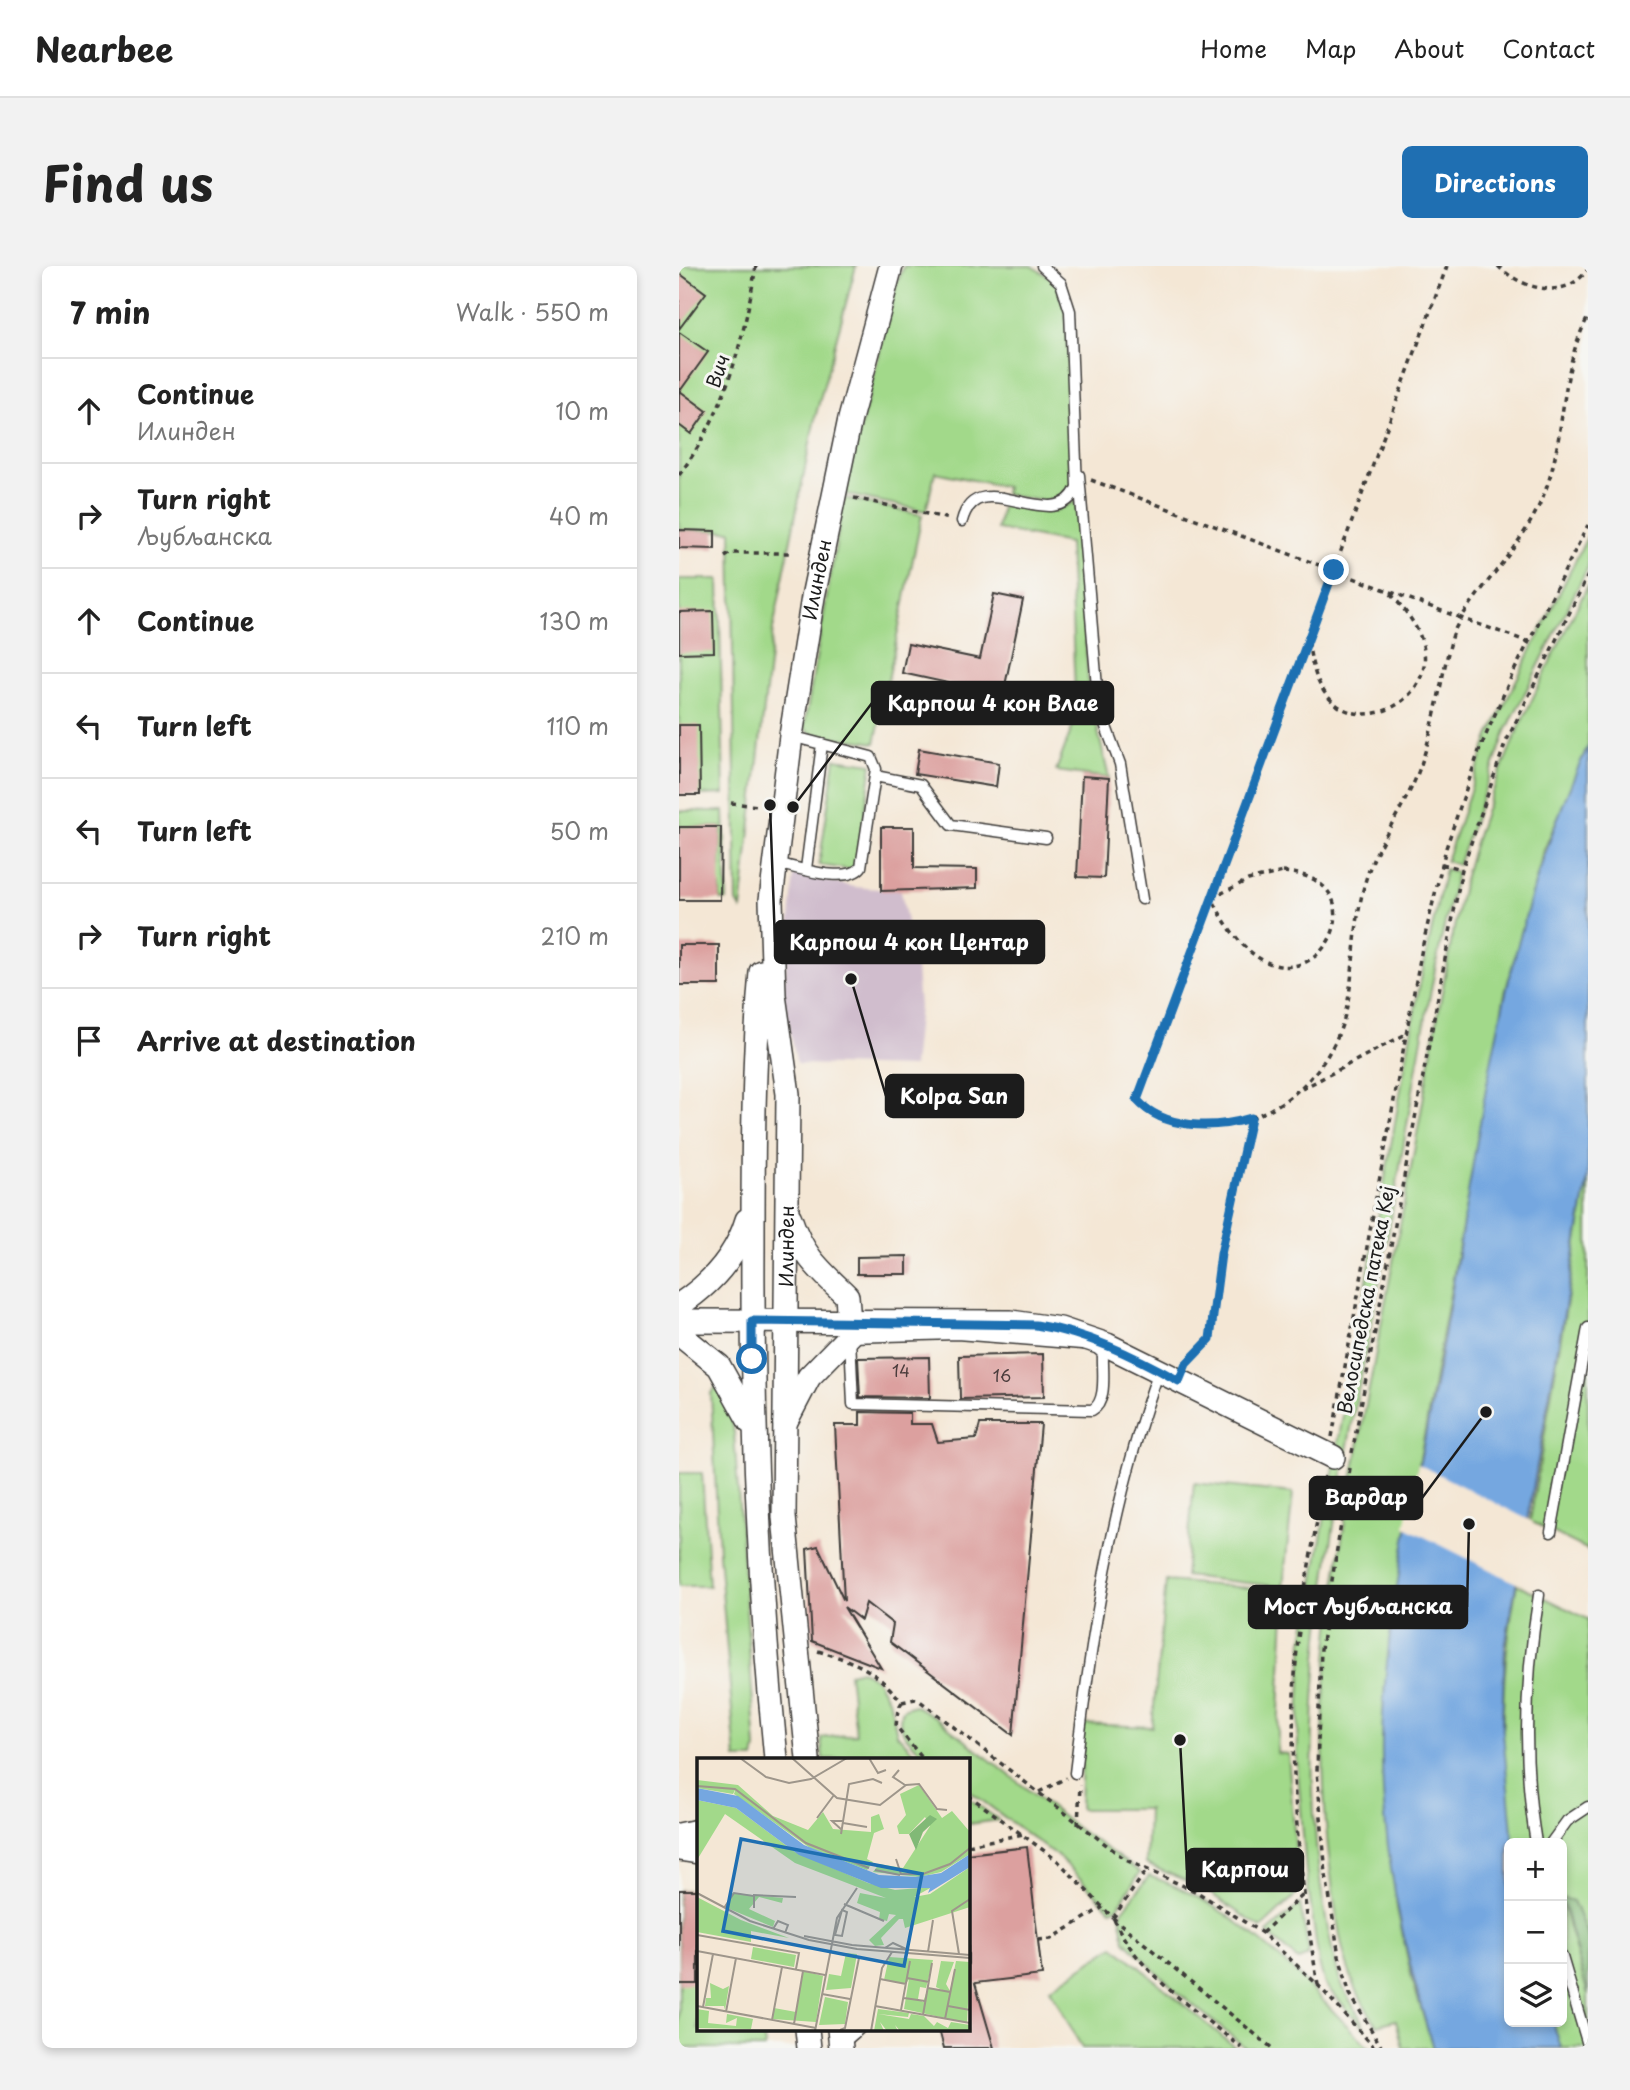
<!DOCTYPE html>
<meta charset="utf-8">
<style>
body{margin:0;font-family:"Playpen Sans",sans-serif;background:#f2f2f2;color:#222}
.controls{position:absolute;right:21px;bottom:21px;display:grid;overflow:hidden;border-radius:10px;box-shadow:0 4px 10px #0003}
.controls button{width:63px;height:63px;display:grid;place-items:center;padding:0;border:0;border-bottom:2px solid #e0e0e0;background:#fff;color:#222;font:35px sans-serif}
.stop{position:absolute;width:21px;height:21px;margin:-16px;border:5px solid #1f6fb2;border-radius:50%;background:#fff}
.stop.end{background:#1f6fb2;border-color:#fff;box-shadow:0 2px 7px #0008}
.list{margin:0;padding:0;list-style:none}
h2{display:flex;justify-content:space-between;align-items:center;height:91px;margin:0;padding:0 28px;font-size:30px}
h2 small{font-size:23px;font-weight:400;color:#767676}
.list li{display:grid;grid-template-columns:46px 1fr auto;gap:21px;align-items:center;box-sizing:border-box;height:105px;padding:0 28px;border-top:2px solid #e0e0e0}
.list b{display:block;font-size:26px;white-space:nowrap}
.list p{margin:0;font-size:23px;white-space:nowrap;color:#767676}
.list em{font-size:23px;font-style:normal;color:#767676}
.icon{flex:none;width:38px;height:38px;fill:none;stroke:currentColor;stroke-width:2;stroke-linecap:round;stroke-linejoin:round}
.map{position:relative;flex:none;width:909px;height:1782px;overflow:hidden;border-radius:10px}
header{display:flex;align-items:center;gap:42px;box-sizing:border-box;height:98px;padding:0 35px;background:#fff;border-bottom:2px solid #e0e0e0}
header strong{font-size:33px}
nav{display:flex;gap:38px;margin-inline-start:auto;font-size:24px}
.intro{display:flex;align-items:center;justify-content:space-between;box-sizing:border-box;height:168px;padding:0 42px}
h1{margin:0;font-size:49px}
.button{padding:18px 32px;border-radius:10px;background:#1f6fb2;color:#fff;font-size:24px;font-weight:700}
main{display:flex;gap:42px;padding:0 42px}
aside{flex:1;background:#fff;border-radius:10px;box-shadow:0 4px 10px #0003}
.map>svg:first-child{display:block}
.industrial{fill:#d0bdcd}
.green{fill:#a2d98a;stroke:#5f7a53;stroke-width:2}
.forest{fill:#81b976;stroke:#4e6a49;stroke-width:2}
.water{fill:#75a7e0;stroke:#48627e;stroke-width:2}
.pier{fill:#f4e7d5}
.building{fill:#dca09f}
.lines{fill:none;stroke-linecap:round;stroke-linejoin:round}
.service-casing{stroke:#3c3a38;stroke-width:13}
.tertiary-casing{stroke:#3c3a38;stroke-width:26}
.path{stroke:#3c3a38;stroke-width:3.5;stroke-dasharray:5 5;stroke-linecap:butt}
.service{stroke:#fff;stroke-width:10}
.tertiary{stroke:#fff;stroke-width:23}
.route{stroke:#1f6fb2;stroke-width:9}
.labels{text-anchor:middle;stroke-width:6;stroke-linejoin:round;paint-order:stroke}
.number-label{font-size:16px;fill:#4c3d3d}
.street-label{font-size:19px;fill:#1c1c1c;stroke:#f6f6f2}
.inset-road{fill:none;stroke:#9e968b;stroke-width:2}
.view{fill:#1f6fb2;fill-opacity:0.15;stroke:#1f6fb2;stroke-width:3.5}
.inset-edge{fill:none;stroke:#1c1c1c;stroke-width:3.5}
.leader{fill:none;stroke:#1c1c1c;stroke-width:2.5}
.callout-dot{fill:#1c1c1c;stroke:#f6f6f2;stroke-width:2.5}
.callout{fill:#1c1c1c;stroke:#1c1c1c;stroke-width:2.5}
.callout-label{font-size:21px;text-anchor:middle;font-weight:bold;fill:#fff}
</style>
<header>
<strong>Nearbee</strong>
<nav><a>Home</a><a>Map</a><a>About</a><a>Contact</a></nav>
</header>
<div class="intro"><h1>Find us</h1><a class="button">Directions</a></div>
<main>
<aside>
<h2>7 min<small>Walk · 550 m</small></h2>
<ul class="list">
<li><svg class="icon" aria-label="ahead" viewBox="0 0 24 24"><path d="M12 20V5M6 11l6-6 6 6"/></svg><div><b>Continue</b><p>Илинден</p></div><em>10 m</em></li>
<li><svg class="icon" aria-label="right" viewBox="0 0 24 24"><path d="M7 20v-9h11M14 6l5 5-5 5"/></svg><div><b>Turn right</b><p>Љубљанска</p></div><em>40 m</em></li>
<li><svg class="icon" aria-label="ahead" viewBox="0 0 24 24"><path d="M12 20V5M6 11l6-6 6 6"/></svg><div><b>Continue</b></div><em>130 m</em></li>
<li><svg class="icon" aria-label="left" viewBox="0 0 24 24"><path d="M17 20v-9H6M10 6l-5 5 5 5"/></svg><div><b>Turn left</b></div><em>110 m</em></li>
<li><svg class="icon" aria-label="left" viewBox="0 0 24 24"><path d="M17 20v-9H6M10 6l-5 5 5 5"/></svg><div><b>Turn left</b></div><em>50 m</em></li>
<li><svg class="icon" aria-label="right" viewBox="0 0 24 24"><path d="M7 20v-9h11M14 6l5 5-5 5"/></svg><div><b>Turn right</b></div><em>210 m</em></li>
<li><svg class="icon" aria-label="arrive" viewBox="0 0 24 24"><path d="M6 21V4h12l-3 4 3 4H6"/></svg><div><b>Arrive at destination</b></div></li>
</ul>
</aside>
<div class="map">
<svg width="909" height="1782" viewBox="0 0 909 1782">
<rect width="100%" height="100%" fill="#f6f6f2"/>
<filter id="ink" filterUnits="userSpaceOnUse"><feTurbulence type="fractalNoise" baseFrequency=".0143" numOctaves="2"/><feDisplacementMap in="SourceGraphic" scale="14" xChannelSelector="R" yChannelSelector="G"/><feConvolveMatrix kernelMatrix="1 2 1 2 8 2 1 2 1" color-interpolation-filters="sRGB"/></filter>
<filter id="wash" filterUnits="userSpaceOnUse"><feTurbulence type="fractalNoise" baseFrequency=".00686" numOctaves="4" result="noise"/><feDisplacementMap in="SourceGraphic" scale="28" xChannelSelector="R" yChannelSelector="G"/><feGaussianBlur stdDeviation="1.57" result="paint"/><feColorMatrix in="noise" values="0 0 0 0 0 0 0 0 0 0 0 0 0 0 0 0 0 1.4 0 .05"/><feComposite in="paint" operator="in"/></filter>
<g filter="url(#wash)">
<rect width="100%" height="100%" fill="#f4e7d5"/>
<!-- industrial -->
<path class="industrial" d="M 115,608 L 176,621 L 222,625 L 237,702 L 240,741 L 234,801 L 118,798 L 104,732 Z"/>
<!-- green -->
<path class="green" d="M 0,0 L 177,0 L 136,152 L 94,363 L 62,643 L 58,636 L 52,265 L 0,264 Z
M 225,0 L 352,0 L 377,15 L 387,46 L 395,213 L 388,230 C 367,239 348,232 326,228 L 327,221 L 256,206 L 247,245 L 165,228 L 218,17 Z
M 165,232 L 243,249 L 196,477 L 134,468 L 125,462 Z
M 397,235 L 410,427 L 430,512 L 377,505 L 397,451 L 390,277 L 318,263 L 324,236 L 376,245 Z
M 909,269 L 909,301 L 827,465 L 779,599 L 767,595 L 810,470 Z
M 0,313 L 40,313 L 45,528 L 21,529 L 0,459 Z
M 909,319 L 909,480 L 865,584 L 826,727 L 724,1285 L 706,1418 L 703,1476 L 718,1642 L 733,1713 L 754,1782 L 724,1782 L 717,1754 L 698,1759 C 664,1712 659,1665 652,1609 C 632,1450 653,1321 682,1165 C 698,1082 713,999 729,917 C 749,815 763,711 786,610 C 814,506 862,414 909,319 Z
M 156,493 L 193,498 L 178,600 L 173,604 L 140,599 Z
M 0,545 L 45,545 L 48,634 L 41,634 L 41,621 L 0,601 L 41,601 L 42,561 L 0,561 Z
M 766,603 L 778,606 C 746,732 729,863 705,990 C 662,1226 596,1472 660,1711 C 665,1730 680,1745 686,1763 L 646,1719 L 640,1697 L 627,1606 L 618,1494 L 624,1374 L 739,727 Z
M 909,911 L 909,1284 L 851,1255 Z
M 38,1120 L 51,1143 L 55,1167 L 77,1482 L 75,1493 L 57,1493 L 40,1288 L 32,1127 Z
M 0,1207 L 23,1207 L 30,1320 L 0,1320 Z
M 515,1217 L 614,1227 L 604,1321 L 506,1310 Z
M 487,1315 L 606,1325 L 598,1487 L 609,1488 L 620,1626 L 582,1662 L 522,1621 L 467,1598 L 469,1543 L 401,1543 L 404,1458 L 473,1461 Z
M 838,1318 L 909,1353 L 909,1671 L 894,1635 L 883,1632 L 883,1577 L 834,1577 C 819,1488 821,1406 838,1318 Z
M 182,1404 L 198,1414 L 211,1437 L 218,1468 L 241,1493 L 144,1493 L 142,1472 L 177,1468 L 170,1407 Z
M 235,1439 L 255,1450 L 399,1563 L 461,1606 L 439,1641 L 432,1644 L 382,1593 L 289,1524 L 289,1493 L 250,1493 C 236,1480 213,1464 224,1443 Z
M 289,1532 L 320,1554 L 289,1558 Z
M 470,1610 C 564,1641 623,1715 690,1782 L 567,1782 L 498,1726 L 446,1675 L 441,1648 Z
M 0,1624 L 19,1624 L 19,1763 L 84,1763 L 86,1782 L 0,1782 Z
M 883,1637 L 909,1729 L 909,1782 L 882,1782 L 874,1756 L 883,1756 Z
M 621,1638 L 630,1686 L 627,1691 L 619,1694 L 588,1667 Z
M 435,1680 L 557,1782 L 403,1782 L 371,1723 Z"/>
<!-- forest -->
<path class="forest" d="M 883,1632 L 894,1635 L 909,1671 L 909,1728 Z"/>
<!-- water -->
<path class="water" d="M 909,480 L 909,911 L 826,1381 L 823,1455 L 834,1577 L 830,1577 L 830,1756 L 874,1756 L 882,1782 L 754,1782 C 724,1682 701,1578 703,1473 C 706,1339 741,1207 764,1076 C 800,874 821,667 909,480 Z"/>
<!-- pier -->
<path class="pier" d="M 739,1198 L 854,1256 L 841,1319 L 726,1261 Z"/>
<g id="blocks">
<!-- building -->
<path class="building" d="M 0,7 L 27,27 L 0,63 Z
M 0,66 L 29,86 L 1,125 L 28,145 L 12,168 L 0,159 Z
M 0,264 L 36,265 L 36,283 L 0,282 Z
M 315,328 L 344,334 L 324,429 L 223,407 L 229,378 L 301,393 Z
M 34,345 L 35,386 L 0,387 L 0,346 Z
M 0,459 L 20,459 L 21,529 L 0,529 Z
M 240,483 L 320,497 L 317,521 L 236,508 Z
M 403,510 L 430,512 L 425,612 L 398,611 Z
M 0,561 L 42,561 L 41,634 L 0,634 Z
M 202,561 L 235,561 L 235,602 L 298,603 L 298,622 L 202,625 Z
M 0,679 L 40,679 L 40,719 L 0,719 Z
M 228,990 L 228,1008 L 178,1008 L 178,991 Z
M 364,1088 L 365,1131 L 281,1133 L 280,1090 Z
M 250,1091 L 251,1132 L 181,1131 L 179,1092 Z
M 181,1146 L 231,1147 L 231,1158 L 253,1158 L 259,1176 L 297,1173 L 301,1158 L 362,1158 L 334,1469 L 211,1376 L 214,1358 L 187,1337 L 182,1354 L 165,1341 L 202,1402 L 133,1375 L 128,1283 L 139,1280 L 165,1335 L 156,1159 L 181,1159 Z
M 348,1581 L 363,1709 L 296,1717 L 315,1782 L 265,1782 L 260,1763 L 289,1763 L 289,1588 Z
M 0,1624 L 19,1624 L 19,1718 L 0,1718 Z"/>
</g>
</g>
<g filter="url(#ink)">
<use href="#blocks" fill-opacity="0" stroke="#3c3a38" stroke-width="2"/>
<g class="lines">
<defs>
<path id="service" d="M 400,209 L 418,421 L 426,458 L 441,498 L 463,633
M 283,255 C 298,195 377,273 398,221 L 391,45 L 382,17 L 363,0
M 196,510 L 242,519 L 272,559 L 367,572
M 96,597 C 117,601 168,619 182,601 L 197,503 L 192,491 L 112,470
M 127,603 L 143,478
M 278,1068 L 415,1079 L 424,1088 C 423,1103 429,1136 413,1144 L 174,1138 L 171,1071 Z
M 872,1266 L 909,1062
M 396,1507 C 412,1371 433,1234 480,1105
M 857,1577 C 843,1494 846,1412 860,1329
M 872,1577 L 888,1555 L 909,1541
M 883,1691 L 909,1779
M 164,1777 L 180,1763"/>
<g id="tertiary">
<path d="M 82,706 C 74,797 74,890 74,981 C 73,1153 80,1322 97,1493"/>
<path d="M 0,1039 C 32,1018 57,991 68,954"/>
<path d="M 0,1055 L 332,1056 L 381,1063 L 428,1079 L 654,1191"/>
<path d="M 0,1068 L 40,1100 L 71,1156"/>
<path d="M 106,1157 L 130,1111 L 171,1069 L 168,1030 C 141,1004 124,991 111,952"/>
<path id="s1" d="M 129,1493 L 105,1251 L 109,828 L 95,729 L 92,634 L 112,470 L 134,331 L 171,153 L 212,0"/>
<path d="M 0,1569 L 19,1565"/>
<path d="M 0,1583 L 19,1586"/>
<path d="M 128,1763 L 130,1782"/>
<path d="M 160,1763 L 162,1782"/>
</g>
</defs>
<!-- service casing -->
<use href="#service" class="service-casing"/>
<!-- tertiary casing -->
<use href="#tertiary" class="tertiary-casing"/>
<!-- path -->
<path class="path" d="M 768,0 L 458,833 C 478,856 512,861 541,858 C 604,853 656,801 668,740 C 677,694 674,649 690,604 C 703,569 727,539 740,504 C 757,458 761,411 775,365 L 782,352 L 850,376
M 819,0 C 843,23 886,36 909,3
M 0,209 C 47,146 64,76 77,0
M 412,214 L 782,352 C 812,307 852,270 869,217 C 887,163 881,103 909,51
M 175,232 L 271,253
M 46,291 L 52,287 L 114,287
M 629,376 C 633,397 636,419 653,435 C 688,468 752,433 745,385 C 742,362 725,343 710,326
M 52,537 L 79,540
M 763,598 L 783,603
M 604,606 C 724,613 612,797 533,632 L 569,614 Z
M 623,823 L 727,768
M 508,1097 L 531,1073 L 542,988 L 571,852
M 653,1171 L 743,682 L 767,582 L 800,485 L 833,409 L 909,259
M 673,1187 L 783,603 L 826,478 L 909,309
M 671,1202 L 642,1383 L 638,1505 L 647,1609 L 660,1690 L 671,1728 L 703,1782
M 139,1385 C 180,1397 195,1403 223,1436 L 236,1433 L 241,1435 L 447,1594 L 518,1626 L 583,1667 L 639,1719 L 696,1782
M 223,1436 L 219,1443 L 217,1460 L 244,1493
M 360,1526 L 387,1512
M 289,1529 L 379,1595 L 434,1652 L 593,1782
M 399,1559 L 401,1519
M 289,1579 L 345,1568
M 434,1652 L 467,1605
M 435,1653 C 458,1707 519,1746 563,1782
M 583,1667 L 625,1628
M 359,1674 L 372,1673 L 424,1641
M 639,1719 C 619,1604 607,1489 619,1373 C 625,1318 637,1264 646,1210"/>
<!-- service -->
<use href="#service" class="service"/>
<!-- tertiary -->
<use href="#tertiary" class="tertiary"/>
</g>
</g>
<g class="lines" filter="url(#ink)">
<!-- route -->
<path class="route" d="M 73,1093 L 73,1055 L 357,1059 C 408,1067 455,1090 500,1115 L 507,1098 L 531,1073 L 542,988 L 572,852 C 535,863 485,864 458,834 L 655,304"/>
</g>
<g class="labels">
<!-- number labels -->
<g class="number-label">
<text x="222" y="1111">14</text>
<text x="323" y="1116">16</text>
</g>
<!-- street labels -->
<g class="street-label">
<text transform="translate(39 105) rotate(-71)" y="7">Вич</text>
<text dy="7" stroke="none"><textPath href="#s1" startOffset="1185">Илинден</textPath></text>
<text dy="7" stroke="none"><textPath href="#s1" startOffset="514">Илинден</textPath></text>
<text transform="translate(687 1034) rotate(-79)" y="7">Велосипедска патека Кеј</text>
</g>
</g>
<!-- overview -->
<g transform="translate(18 1492)">
<rect width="273" height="273" fill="#f4e7d5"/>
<path d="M 0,22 L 41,27 L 76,58 L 111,72 L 126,54 L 136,71 L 174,74 L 174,59 L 182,56 L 187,71 L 177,75 L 170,101 L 176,104 L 170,112 L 113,90 L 37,36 L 39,30 L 36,36 L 0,30 ZM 222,27 L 245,60 L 255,53 L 273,74 L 273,96 L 244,114 L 223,119 L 176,114 L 182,106 L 206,110 L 233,68 L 228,59 L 212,76 L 202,76 L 200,68 L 209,57 L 203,36 ZM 0,42 L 39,50 L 98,94 L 171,125 L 198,132 L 235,129 L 217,139 L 233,136 L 273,109 L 273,149 L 208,170 L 206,161 L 202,161 L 184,180 L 187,187 L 178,188 L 172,182 L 199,157 L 192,156 L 190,163 L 182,161 L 183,154 L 160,145 L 163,135 L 189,140 L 98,105 L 28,56 L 0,102 ZM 35,135 L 86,140 L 85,145 L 62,139 L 52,151 L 78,163 L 76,169 L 30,150 ZM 0,139 L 44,162 L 92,180 L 54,173 L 54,184 L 0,174 ZM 56,189 L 99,197 L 97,209 L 54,201 ZM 149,195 L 160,196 L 154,230 L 129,232 L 132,216 L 144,218 ZM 192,199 L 236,202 L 229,230 L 223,229 L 221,241 L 226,244 L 231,230 L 245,232 L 239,229 L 244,203 L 257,204 L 249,226 L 253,233 L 259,203 L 273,204 L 270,265 L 207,251 L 212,221 L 209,226 L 187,222 ZM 106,213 L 126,218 L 119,264 L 75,261 L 77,250 L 99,254 ZM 13,225 L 26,231 L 32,228 L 28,252 L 27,248 L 8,248 L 9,240 L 14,240 ZM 128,239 L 151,244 L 148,266 L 122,267 ZM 0,251 L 12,253 L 11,265 L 39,268 L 40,260 L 29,265 L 30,256 L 56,261 L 54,271 L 0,270 ZM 181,251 L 212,255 L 211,259 L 181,256 L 212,261 L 214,256 L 227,258 L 237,268 L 240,264 L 251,270 L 254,264 L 273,267 L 273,273 L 203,273 L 198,267 L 201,273 L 190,273 L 183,264 L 187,273 L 177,273 Z" fill="#a2d98a"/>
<path d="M 233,57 L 240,61 L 226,74 L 219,92 L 212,76 Z" fill="#81b976"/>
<path d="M 0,30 L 41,38 L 107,87 L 182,117 L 219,119 L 244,115 L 273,96 L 273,109 L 231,135 L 233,130 L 184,130 L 102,97 L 39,50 L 0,42 Z" fill="#75a7e0"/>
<path class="inset-road" d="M 43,0 L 69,19 L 92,25 L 114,21 L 150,0M 95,0 L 140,40 L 183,47 L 209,27 L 222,26 L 240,51 L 250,52M 172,0 L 181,15 L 189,12M 202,12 L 196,19 L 208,27M 0,28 L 38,31 L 109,85 L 172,110M 120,60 L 137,37M 146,65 L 170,69M 145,72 L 135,63 L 146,63M 144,76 L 152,26 L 176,21 L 185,25M 199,101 L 204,116 L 226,116 L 253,106 L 273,90M 178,112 L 203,117M 0,135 L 53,163 L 112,182 L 160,191 L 273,200M 56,137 L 99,139M 147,146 L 187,163M 27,150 L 37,135 L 57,138 L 57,150M 145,152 L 150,154 L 145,178 L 138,177 ZM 76,171 L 81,163 L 91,167 L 88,175M 0,177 L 102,195 L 99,211M 107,178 L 155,187 L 273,197M 188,190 L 196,185 L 209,191M 0,193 L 128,217M 231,194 L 236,162M 262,196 L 255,153 L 273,141M 210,220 L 232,224M 183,221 L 209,226M 231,230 L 253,234M 125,236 L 153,241M 207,240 L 228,243M 0,248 L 119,270M 178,248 L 273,265M 251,248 L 273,252M 6,249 L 16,196M 204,252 L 213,203M 29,254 L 39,200M 226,257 L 235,205M 248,261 L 258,211M 75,262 L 85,209M 97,266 L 106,213M 143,272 L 148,270 L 162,200M 118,273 L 140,160 L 160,130M 174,273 L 185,210 L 195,194"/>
<path class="view" d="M 44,81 L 225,116 L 207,208 L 26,173 Z"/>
<rect width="273" height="273" class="inset-edge"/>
</g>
<!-- callouts -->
<path class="leader" d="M114 541L193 437M91 539L96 676M172 713L207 830M807 1146L743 1232M790 1258L788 1341M501 1474L508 1604"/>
<g class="callout-dot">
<circle cx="114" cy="541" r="7"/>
<circle cx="91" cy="539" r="7"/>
<circle cx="172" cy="713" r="7"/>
<circle cx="807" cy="1146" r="7"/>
<circle cx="790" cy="1258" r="7"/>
<circle cx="501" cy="1474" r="7"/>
</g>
<g class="callout">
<rect x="193" y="416" width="241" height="42" rx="7"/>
<rect x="96" y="655" width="269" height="42" rx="7"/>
<rect x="207" y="809" width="137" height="42" rx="7"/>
<rect x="631" y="1211" width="112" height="42" rx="7"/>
<rect x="570" y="1320" width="218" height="42" rx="7"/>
<rect x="508" y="1583" width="116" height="42" rx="7"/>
</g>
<g class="callout-label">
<text x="314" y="445">Карпош 4 кон Влае</text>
<text x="230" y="684">Карпош 4 кон Центар</text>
<text x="275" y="838">Kolpa San</text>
<text x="687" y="1239">Вардар</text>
<text x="679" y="1348">Мост Љубљанска</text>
<text x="566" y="1611">Карпош</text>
</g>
</svg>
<div class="controls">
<button>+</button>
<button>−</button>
<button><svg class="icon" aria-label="layers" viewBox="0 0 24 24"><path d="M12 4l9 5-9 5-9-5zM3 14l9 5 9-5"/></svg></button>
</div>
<div class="stop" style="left:73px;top:1093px"></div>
<div class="stop end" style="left:655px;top:304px"></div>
</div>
</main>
